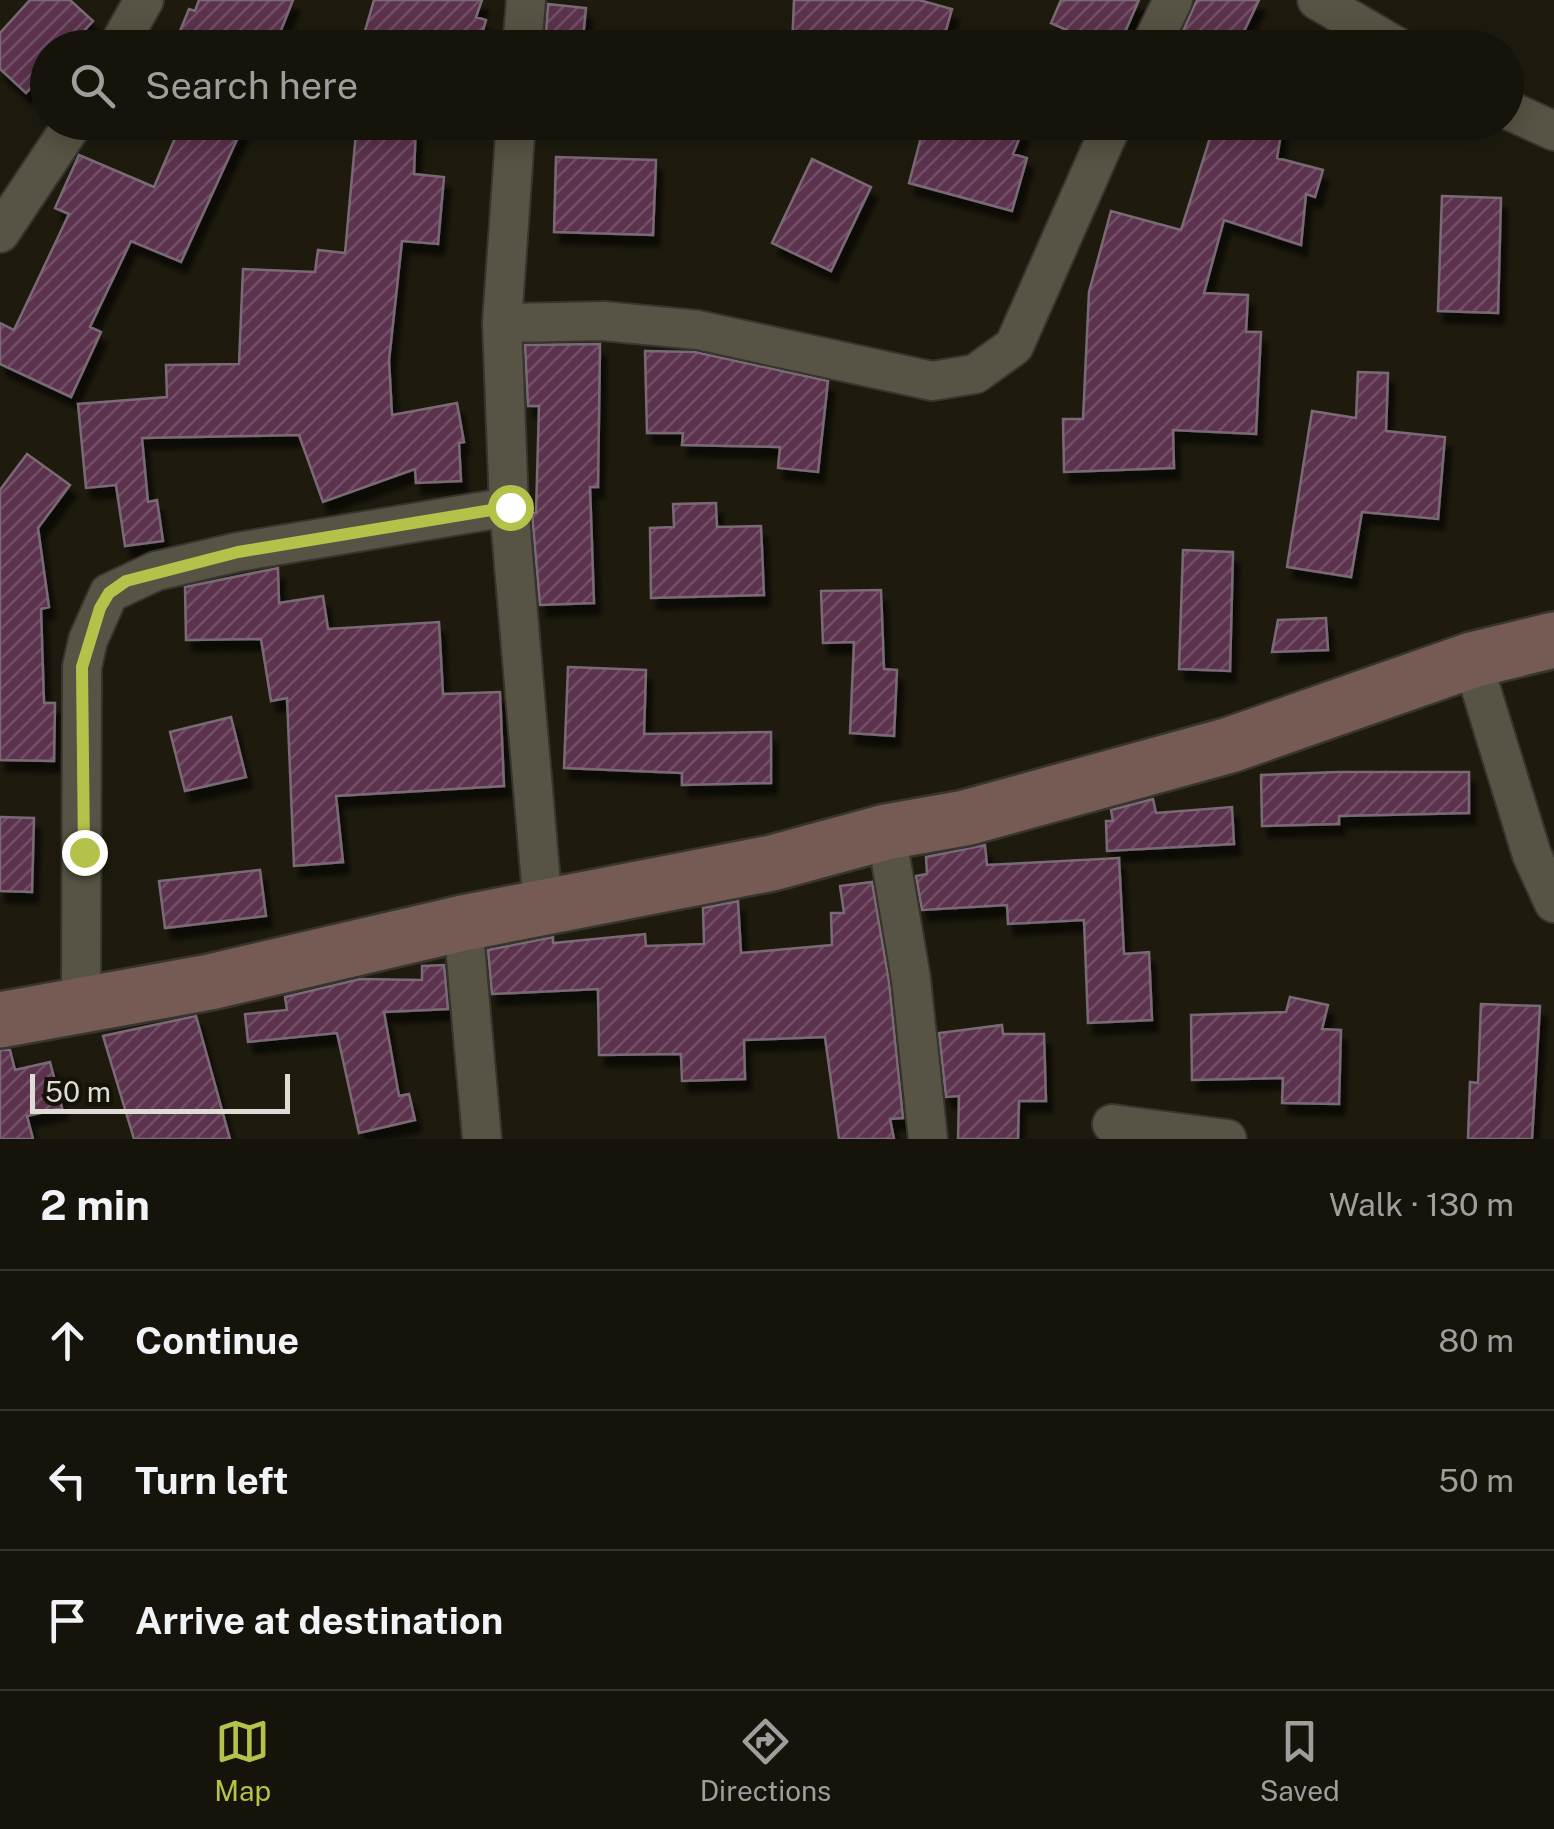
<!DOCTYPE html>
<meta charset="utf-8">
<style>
body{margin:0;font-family:"Public Sans",sans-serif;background:#1f1d13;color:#f1f3f6}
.scale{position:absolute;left:30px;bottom:25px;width:260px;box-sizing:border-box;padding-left:10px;border:5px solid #dedcd4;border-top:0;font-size:28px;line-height:35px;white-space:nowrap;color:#dedcd4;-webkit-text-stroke:8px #151206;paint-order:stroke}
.stop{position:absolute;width:30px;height:30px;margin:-22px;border:8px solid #b5c249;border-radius:50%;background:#fff}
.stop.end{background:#b5c249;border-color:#fff;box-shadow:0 2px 10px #0008}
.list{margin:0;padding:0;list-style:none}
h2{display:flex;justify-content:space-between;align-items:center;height:130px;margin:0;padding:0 40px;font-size:42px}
h2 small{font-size:32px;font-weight:400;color:#9e9e9c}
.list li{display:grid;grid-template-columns:65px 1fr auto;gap:30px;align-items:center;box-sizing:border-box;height:140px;padding:0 40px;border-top:2px solid #35332b}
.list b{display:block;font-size:38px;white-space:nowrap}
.list em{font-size:32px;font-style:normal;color:#9e9e9c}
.icon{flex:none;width:55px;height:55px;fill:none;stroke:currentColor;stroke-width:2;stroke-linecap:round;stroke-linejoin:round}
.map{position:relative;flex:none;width:1554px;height:1139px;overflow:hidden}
.search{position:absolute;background:#16140a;box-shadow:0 5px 25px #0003;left:30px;right:30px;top:30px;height:110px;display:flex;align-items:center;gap:25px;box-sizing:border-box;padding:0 35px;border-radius:55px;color:#9e9e9c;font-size:38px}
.sheet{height:550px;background:#16140a}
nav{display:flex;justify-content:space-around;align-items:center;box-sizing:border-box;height:140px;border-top:2px solid #35332b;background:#16140a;font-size:28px;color:#9e9e9c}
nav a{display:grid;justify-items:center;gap:5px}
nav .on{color:#b5c249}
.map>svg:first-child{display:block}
.building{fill:url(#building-hatch);stroke:#7a6b74;stroke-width:2.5;filter:url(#shadow)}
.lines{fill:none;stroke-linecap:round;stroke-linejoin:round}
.street-casing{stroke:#37352f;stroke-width:42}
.secondary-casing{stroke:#37352f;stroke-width:60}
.street{stroke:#575445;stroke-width:38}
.secondary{stroke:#765b54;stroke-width:55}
.route{stroke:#b5c249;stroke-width:12}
</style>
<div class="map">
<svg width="1554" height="1139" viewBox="0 0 1554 1139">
<defs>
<pattern id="building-hatch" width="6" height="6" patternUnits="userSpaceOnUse" patternTransform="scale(2.5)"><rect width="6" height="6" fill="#5b334e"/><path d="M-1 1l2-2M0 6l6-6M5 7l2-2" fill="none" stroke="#725067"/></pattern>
<filter id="shadow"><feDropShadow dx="6" dy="11" stdDeviation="2.5" flood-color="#0009"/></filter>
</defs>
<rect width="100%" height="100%" fill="#1e1b0e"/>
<!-- building -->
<path class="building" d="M 30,0 L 70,0 L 93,21 L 68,48 L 48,48 L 48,70 L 26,93 L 0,69 L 0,33 Z
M 199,0 L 293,0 L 274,48 L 173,48 L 189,9 L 195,11 Z
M 374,0 L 482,0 L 476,17 L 486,20 L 478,48 L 360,48 Z
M 794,0 L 919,0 L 952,9 L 941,48 L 792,48 Z
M 1061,0 L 1139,0 L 1118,48 L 1106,48 L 1051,23 Z
M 1197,0 L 1259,0 L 1236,48 L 1194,48 L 1179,40 Z
M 548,4 L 586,8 L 582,48 L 545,48 Z
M 182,122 L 245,122 L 181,262 L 131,241 L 90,327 L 101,332 L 71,397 L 0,364 L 0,323 L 14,330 L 69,214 L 55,208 L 79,155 L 154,187 Z
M 357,122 L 416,122 L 414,174 L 444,177 L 438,244 L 402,241 L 389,360 L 392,415 L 457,403 L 464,442 L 459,443 L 461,481 L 416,483 L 415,469 L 323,502 L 299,435 L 142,438 L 148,502 L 157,500 L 163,541 L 125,546 L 116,485 L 86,488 L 78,404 L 167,397 L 166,365 L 239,364 L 243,269 L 315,272 L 318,250 L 345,253 Z
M 925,122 L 1026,122 L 1013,154 L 1027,158 L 1012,211 L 909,183 Z
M 1215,122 L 1283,122 L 1277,158 L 1323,170 L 1315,197 L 1306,194 L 1301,245 L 1224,220 L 1204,293 L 1248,295 L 1246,332 L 1261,332 L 1256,434 L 1173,430 L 1174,468 L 1064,472 L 1063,419 L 1083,419 L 1089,292 L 1111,211 L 1181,230 Z
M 556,157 L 656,160 L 653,235 L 554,232 Z
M 812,159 L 871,187 L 831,271 L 772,243 Z
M 1442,196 L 1501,198 L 1498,313 L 1438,311 Z
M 600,344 L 598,487 L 590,487 L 594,603 L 540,605 L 532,513 L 536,513 L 539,406 L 528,406 L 525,345 Z
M 645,351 L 695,352 L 828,381 L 818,472 L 778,468 L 780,447 L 682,445 L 683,433 L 647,433 Z
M 1358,372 L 1388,373 L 1386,431 L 1445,437 L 1438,519 L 1362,512 L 1351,577 L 1287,567 L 1312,411 L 1356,418 Z
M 27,454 L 70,485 L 38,528 L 49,607 L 41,609 L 44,703 L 55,703 L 54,761 L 0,760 L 0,490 Z
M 716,503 L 717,527 L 761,526 L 764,595 L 651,598 L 650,528 L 674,527 L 673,504 Z
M 1183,550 L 1233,552 L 1230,671 L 1179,669 Z
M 278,568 L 279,603 L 323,596 L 328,629 L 439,622 L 443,694 L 500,692 L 504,786 L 336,796 L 343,862 L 294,866 L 287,698 L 271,701 L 261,639 L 186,640 L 185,587 Z
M 881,590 L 884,669 L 897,670 L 894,736 L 850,733 L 854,642 L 823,643 L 821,591 Z
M 1326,618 L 1328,650 L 1272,652 L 1278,620 Z
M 568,667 L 646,670 L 644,734 L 771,732 L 771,783 L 682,785 L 682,773 L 564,768 Z
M 231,717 L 246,777 L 185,791 L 170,732 Z
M 1338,772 L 1469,772 L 1469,813 L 1339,816 L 1339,824 L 1262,826 L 1261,775 Z
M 1153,799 L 1156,813 L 1232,807 L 1234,844 L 1107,851 L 1106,821 L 1113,821 L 1111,810 Z
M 0,817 L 34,818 L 32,892 L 0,891 Z
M 985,845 L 987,865 L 1119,858 L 1124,954 L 1149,952 L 1152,1020 L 1088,1023 L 1084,920 L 1008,924 L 1007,905 L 922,910 L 916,876 L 927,874 L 926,857 Z
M 260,870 L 266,916 L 165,928 L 159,881 Z
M 872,882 L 889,982 L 903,1118 L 890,1119 L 894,1139 L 839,1139 L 825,1037 L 744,1040 L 745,1079 L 682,1081 L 681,1054 L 599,1055 L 598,989 L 492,994 L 488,950 L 553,937 L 553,943 L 645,934 L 646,946 L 704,944 L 703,908 L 738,901 L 741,953 L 832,945 L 831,913 L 844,913 L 840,886 Z
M 444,965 L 448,1009 L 384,1012 L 399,1096 L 409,1094 L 415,1120 L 359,1133 L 337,1033 L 248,1042 L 245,1014 L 287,1010 L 285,997 L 360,979 L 422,980 L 422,966 Z
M 1290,997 L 1328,1005 L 1322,1029 L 1341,1030 L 1339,1104 L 1282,1103 L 1283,1078 L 1192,1080 L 1191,1015 L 1286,1012 Z
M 1481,1004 L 1540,1006 L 1532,1139 L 1468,1139 L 1470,1082 L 1478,1083 Z
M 196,1016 L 230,1139 L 134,1139 L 103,1036 Z
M 1002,1025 L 1003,1034 L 1044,1034 L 1046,1101 L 1019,1101 L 1018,1139 L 958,1139 L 959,1096 L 946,1097 L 939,1033 Z
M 0,1050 L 10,1050 L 15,1070 L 50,1062 L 62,1108 L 27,1116 L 33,1139 L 0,1139 Z"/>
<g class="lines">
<defs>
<path id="street" d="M 1317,0 L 1399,48
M 117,48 L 144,0
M 522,48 L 526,0
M 1150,48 L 1173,0
M 1506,109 L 1554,131
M 516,122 L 502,323 L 509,507 L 543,907
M 0,233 L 74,122
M 502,323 L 603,321 L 698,330 L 932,381 L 975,374 L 1014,346 L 1113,122
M 1472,660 L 1532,855 L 1554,903
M 886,832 L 911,979 L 928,1139
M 463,923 L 482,1139
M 81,1002 L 82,667 L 88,640 L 109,593 L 156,571 L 238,552 L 509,507
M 1112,1124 L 1227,1139"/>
<path id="secondary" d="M 0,1020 L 210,982 L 463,923 L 772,863 L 886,832 L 965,818 L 1230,745 L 1472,660 L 1554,640"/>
</defs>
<!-- street casing -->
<use href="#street" class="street-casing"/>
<!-- secondary casing -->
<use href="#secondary" class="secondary-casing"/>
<!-- street -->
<use href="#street" class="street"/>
<!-- secondary -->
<use href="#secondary" class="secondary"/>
</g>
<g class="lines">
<!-- route -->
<path class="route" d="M 84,852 L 82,667 L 100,608 L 109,593 L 126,581 L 238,552 L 510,507"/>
</g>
</svg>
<div class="scale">50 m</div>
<div class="stop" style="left:510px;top:507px"></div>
<div class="stop end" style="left:84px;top:852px"></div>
<div class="search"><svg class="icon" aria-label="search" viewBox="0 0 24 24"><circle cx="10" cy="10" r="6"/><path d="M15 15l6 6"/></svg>Search here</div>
</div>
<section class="sheet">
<h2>2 min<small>Walk · 130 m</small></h2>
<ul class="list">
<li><svg class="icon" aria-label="ahead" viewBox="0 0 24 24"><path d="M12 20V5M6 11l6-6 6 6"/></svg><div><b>Continue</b></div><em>80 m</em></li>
<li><svg class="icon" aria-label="left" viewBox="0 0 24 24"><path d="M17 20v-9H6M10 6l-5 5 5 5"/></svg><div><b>Turn left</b></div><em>50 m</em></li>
<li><svg class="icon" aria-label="arrive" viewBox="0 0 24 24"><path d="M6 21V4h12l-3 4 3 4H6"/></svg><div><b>Arrive at destination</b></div></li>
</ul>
</section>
<nav>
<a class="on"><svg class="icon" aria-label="map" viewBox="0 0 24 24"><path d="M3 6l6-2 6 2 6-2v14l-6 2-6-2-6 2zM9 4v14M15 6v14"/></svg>Map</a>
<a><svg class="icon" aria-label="directions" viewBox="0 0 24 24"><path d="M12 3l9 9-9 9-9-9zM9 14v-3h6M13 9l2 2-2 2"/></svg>Directions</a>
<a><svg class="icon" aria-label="saved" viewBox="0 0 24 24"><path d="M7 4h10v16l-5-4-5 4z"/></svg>Saved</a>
</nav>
